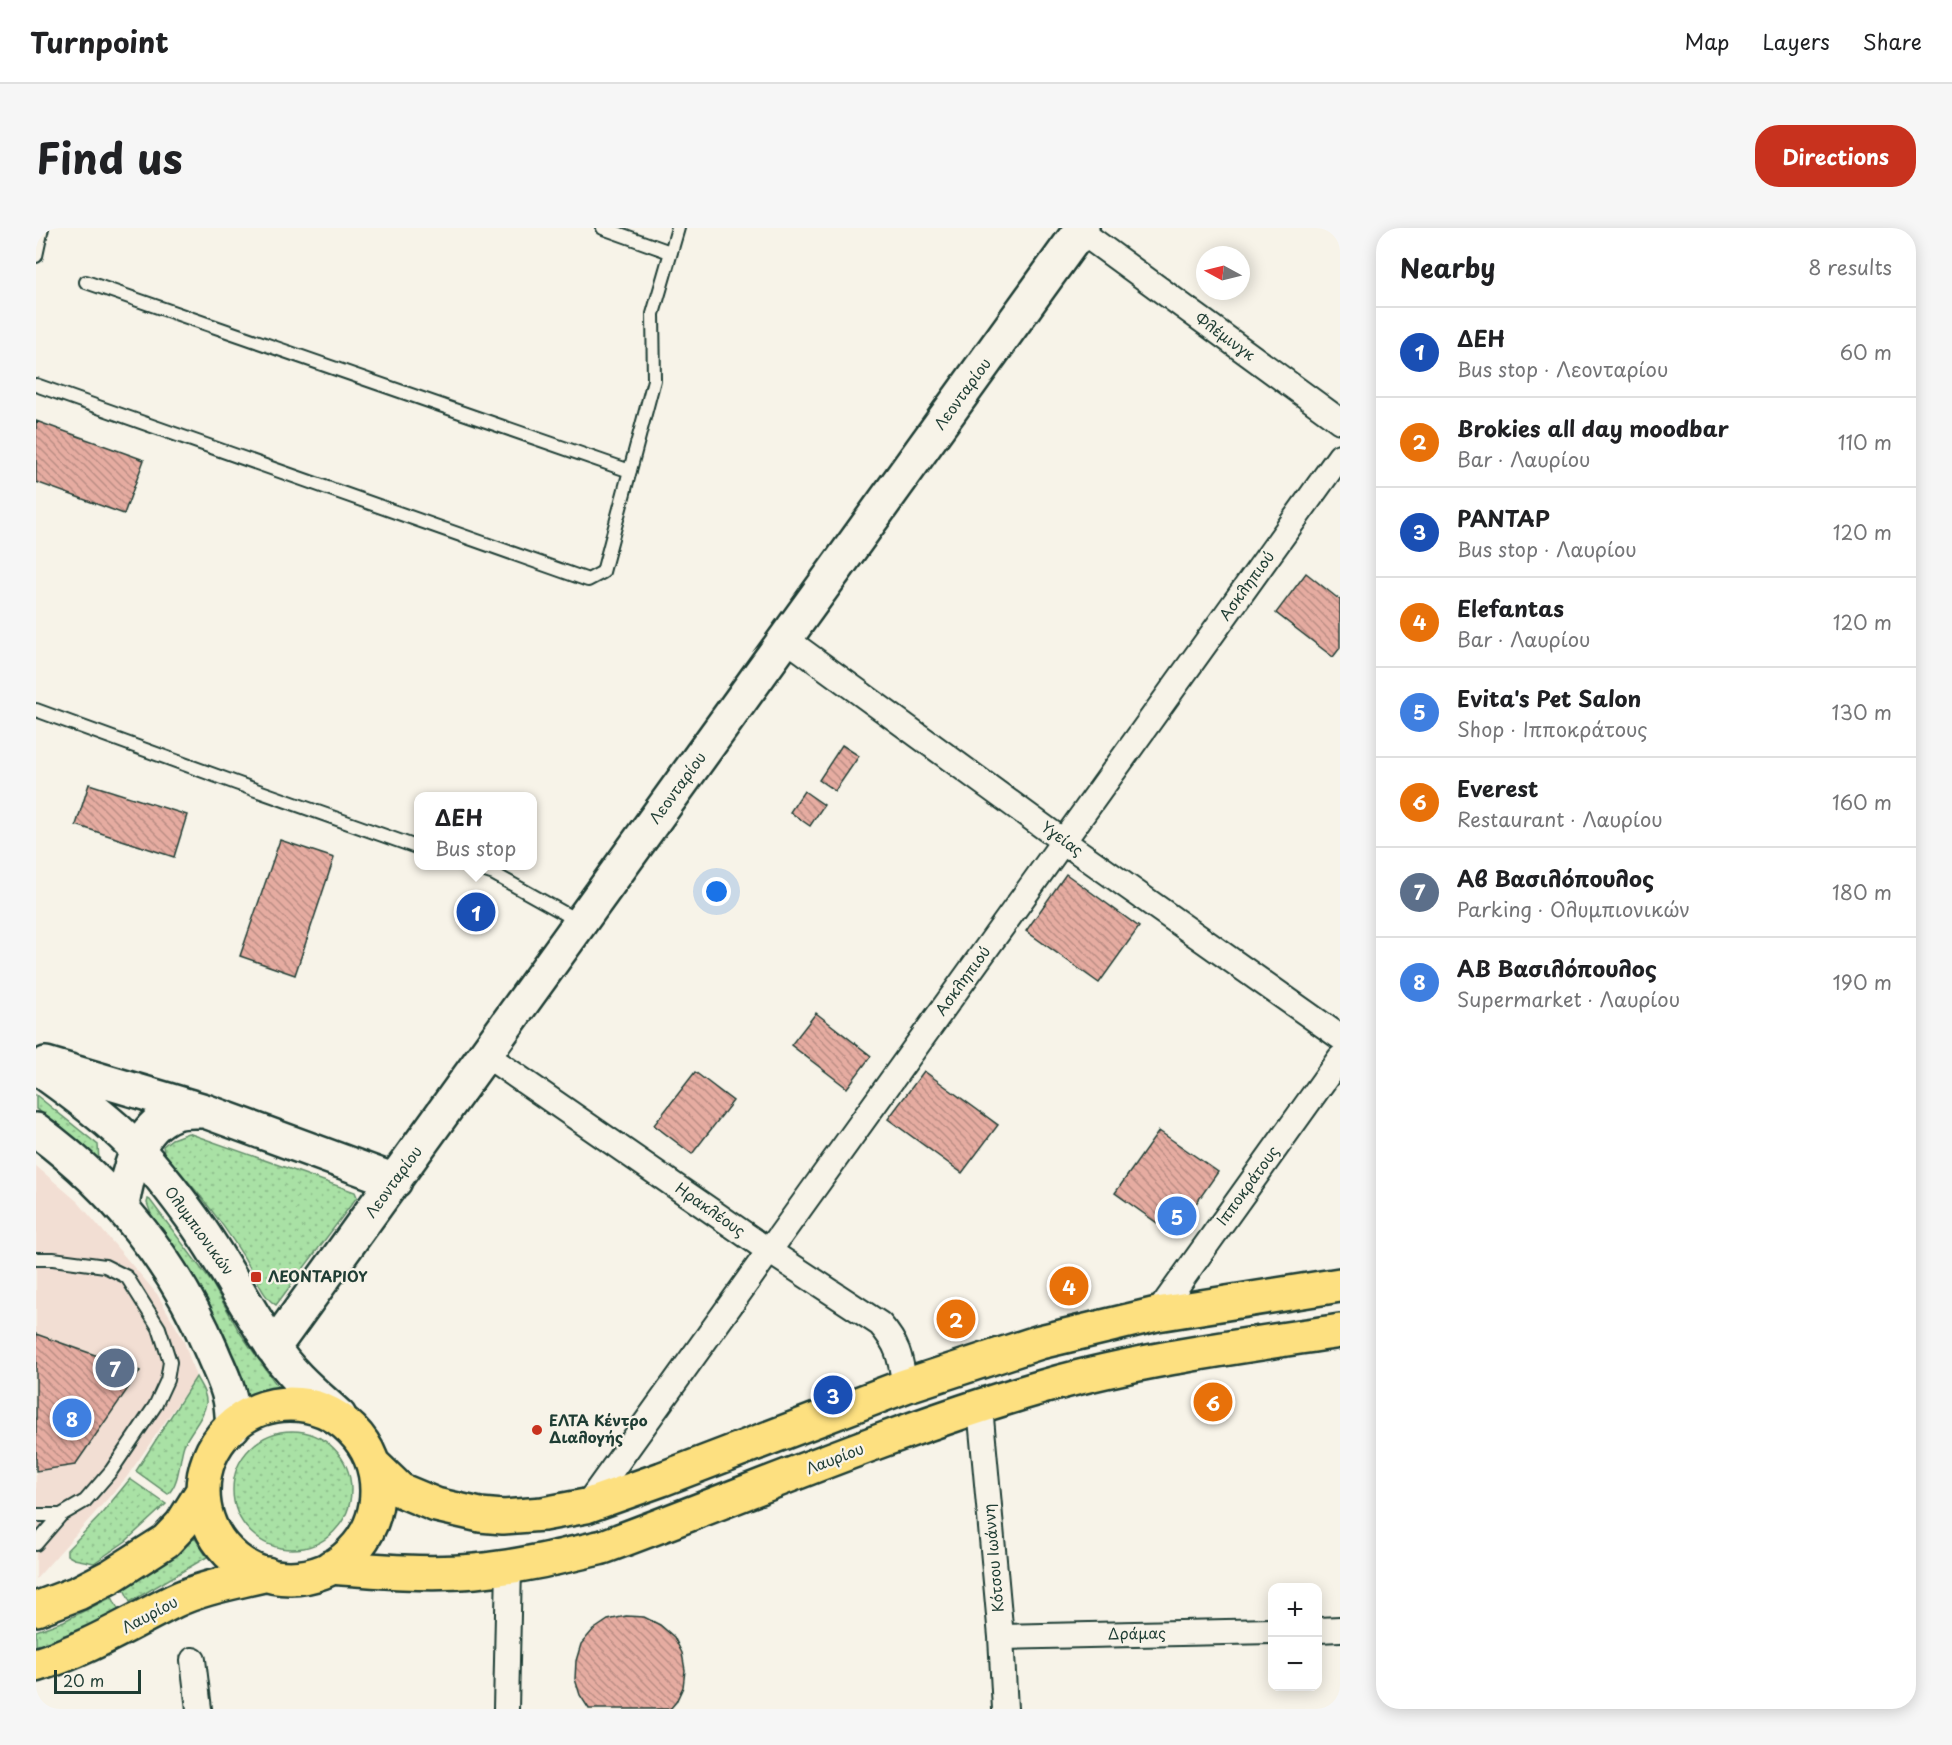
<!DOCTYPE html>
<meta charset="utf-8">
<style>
body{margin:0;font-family:"Playpen Sans",sans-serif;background:#f6f6f6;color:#202124}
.controls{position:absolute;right:18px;bottom:18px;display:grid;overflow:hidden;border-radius:12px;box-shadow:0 3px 15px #0003}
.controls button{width:54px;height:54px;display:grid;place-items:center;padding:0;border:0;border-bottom:2px solid #e0e0e0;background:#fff;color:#202124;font:30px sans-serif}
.compass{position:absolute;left:1160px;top:18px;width:54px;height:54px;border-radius:50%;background:#fff;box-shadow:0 3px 15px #0003;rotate:277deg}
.scale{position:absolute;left:18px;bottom:15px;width:87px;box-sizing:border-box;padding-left:6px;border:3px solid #1f3d34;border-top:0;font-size:16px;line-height:21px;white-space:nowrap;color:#1f3d34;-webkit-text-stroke:4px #f7f3e8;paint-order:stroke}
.you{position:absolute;left:681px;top:664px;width:21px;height:21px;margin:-15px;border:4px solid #fff;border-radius:50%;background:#1a73e8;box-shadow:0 0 0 9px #1a73e833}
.badge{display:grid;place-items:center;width:39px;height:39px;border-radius:50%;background:#c8321e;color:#fff;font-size:20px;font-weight:700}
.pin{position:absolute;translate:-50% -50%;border:3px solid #fff;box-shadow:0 2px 6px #0006}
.popup{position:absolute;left:378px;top:564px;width:123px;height:78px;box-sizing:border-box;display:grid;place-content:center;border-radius:12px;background:#fff;filter:drop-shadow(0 2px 4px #0005);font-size:20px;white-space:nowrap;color:#757577}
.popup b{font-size:22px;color:#202124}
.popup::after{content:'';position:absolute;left:50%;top:100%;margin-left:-12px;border:12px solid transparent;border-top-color:#fff}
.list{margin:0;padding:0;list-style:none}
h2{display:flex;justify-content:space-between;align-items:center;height:78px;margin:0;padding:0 24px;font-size:26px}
h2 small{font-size:20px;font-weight:400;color:#757577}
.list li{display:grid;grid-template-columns:39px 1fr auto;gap:18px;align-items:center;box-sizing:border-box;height:90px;padding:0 24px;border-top:2px solid #e0e0e0}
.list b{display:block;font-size:22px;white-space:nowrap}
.list p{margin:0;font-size:20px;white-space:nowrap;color:#757577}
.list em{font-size:20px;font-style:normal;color:#757577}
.map{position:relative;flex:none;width:1304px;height:1481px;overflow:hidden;border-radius:24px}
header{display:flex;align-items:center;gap:36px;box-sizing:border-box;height:84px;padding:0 30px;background:#fff;border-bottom:2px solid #e0e0e0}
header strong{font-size:28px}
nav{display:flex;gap:33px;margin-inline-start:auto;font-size:21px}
.intro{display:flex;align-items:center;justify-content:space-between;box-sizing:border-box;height:144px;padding:0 36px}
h1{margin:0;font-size:42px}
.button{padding:15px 27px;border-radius:24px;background:#c8321e;color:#fff;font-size:21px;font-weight:700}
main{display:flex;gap:36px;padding:0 36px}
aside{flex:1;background:#fff;border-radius:24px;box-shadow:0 3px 15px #0003}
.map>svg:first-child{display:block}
.built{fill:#f2ded3}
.grass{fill:url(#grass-dots);stroke:#648f6c;stroke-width:1.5}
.building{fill:url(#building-back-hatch);stroke:#1f3d34;stroke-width:1.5}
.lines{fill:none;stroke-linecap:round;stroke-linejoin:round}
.lane-casing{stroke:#1f3d34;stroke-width:16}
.street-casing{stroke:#1f3d34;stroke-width:28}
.secondary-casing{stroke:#1f3d34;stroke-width:38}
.primary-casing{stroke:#1f3d34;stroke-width:38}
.lane{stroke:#f7f3e8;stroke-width:12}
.street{stroke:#f7f3e8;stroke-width:24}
.secondary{stroke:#f7f3e8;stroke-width:33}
.primary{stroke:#fde080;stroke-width:33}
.poi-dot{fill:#c8321e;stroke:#f7f3e8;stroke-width:2}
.labels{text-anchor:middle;stroke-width:4.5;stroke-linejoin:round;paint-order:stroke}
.street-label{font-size:15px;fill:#1f3d34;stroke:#f7f3e8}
.poi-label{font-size:15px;font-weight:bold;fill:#1f3d34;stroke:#f7f3e8;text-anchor:start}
</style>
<header>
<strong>Turnpoint</strong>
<nav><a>Map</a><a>Layers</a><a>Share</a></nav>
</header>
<div class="intro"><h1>Find us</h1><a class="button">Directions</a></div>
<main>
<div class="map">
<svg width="1304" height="1481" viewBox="0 0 1304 1481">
<defs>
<pattern id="grass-dots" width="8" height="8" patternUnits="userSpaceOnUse" patternTransform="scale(1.5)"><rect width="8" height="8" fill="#a9e1a5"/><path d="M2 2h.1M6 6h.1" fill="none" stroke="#91c28f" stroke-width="1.8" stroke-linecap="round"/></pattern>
<pattern id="building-back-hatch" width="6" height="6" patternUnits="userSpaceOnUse" patternTransform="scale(1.5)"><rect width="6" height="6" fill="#e6aca1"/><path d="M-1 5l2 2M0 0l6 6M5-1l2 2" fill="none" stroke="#ba8d84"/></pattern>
</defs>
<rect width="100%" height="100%" fill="#f7f3e8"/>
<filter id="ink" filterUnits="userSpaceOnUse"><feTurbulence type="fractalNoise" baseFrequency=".0167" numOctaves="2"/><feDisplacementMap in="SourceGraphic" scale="12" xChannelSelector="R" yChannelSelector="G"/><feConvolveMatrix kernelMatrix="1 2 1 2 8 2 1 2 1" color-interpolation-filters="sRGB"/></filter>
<g filter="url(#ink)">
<!-- built -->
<path class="built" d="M 0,938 L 42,974 L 121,1066 L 147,1111 L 160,1149 L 90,1250 L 0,1351 Z"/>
<!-- grass -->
<path class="grass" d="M 0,867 L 62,917 L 63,933 L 20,894 L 0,881 Z
M 152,905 L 319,964 L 321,969 L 240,1077 C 228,1070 223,1055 216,1043 C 192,1000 161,963 128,925 L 127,918 L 136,911 Z
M 112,971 L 114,972 L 176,1055 L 203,1103 L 242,1159 L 211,1169 L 192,1114 L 165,1063 L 118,994 L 111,975 Z
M 160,1149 C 164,1157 171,1166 170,1175 C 168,1190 154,1203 148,1217 C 143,1231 144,1255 132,1266 L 100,1243 Z
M197 1262a59 59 0 1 1 118 0a59 59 0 1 1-118 0Z
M 94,1251 L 130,1276 L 90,1313 L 58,1335 L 38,1331 L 31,1327 L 31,1322 L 63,1289 Z
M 159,1310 L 171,1329 L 94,1374 L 88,1361 Z
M 76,1369 L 83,1383 L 34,1407 L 0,1420 L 0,1403 L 28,1393 Z"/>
<!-- building -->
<path class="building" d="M 0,193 L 108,232 L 88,286 L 0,254 Z
M 1270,345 L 1304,372 L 1304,420 L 1297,429 L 1240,385 Z
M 806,517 L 823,528 L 799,563 L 783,552 Z
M 53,556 L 151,587 L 138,629 L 40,597 Z
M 768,563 L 788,577 L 774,598 L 754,584 Z
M 244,612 L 298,630 L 259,747 L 204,728 Z
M 1030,646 L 1103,699 L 1063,755 L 990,703 Z
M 780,785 L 835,828 L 811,860 L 755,817 Z
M 888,843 L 962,897 L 926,945 L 852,891 Z
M 659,844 L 697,873 L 656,926 L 618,897 Z
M 1123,903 L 1182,944 L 1138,1007 L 1079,965 Z
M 0,1106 L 104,1143 L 39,1237 L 0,1243 Z
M 590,1388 L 608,1389 L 624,1397 L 638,1409 L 646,1425 L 649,1442 L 647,1459 L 640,1474 L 634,1481 L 553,1481 L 544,1467 L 539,1451 L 540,1433 L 545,1416 L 557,1402 L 572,1392 Z"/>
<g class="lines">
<defs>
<path id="lane" d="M 567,0 L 634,24
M 0,28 L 6,0
M 50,54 L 594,243
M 0,157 L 552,352 L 567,344 L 618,152 L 617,86 L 642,0
M 0,482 L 200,555 L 383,620
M 434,638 L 458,646 L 544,694
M 0,1031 L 17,1031 L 69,1038 L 91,1049 L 123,1100 L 134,1134 L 131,1152 L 119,1178 L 75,1243 L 49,1273 L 25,1287 L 0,1316
M 0,1287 L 25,1287"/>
<path id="street" d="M 1044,3 L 1304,193
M 750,411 L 1027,613 L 1304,809
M 450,827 L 733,1023 L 844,1096 C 863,1118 864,1129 869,1158
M 1121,1086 L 1304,830
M 944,1179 L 965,1409 L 969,1481
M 550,1278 L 1304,228
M 1282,1402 L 1304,1401
M 965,1409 L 1236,1403
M 157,1432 L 163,1481
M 470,1481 L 473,1338"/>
<path id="secondary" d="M 10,836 L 169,883 L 359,953
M 0,839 C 27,858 54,878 79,900 C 106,924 133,958 154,987 C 185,1029 208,1076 237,1119 C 254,1146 279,1166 303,1188
M 0,902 C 78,959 139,1035 176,1124 C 182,1139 191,1155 194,1171 C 196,1180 196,1190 197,1199
M 86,978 C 91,946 103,899 137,886 C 146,882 157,883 166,883
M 237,1120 L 1046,0"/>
<path id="primary" d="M167 1263a87 87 0 1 1 174 0a87 87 0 1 1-174 0Z
M 339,1238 L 364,1262 L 400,1277 L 444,1287 L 467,1289 L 507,1286 L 550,1278 L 626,1251 L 869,1158 L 1004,1114 L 1121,1086 L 1304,1057
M 295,1339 C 343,1343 391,1347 439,1343 C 482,1339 524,1329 567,1319 C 714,1265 859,1201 1010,1158 C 1106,1131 1206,1118 1304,1103
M 0,1381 L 42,1365 L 75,1348 L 130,1313 L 146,1296 L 166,1264
M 0,1437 C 50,1422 92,1396 138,1373 C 167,1359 200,1354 231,1346"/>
</defs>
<!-- lane casing -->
<use href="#lane" class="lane-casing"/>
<!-- street casing -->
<use href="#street" class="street-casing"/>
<!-- secondary casing -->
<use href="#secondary" class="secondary-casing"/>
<!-- primary casing -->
<use href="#primary" class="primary-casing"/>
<!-- lane -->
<use href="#lane" class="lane"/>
<!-- street -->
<use href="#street" class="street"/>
<!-- secondary -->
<use href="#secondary" class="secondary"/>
<!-- primary -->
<use href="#primary" class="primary"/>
</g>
</g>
<!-- markers -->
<g class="poi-dot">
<rect x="214" y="1043" width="12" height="12" rx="3"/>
<circle cx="501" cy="1202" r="6"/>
</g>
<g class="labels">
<!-- street labels -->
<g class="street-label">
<text transform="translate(1189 109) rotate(36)" y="5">Φλέμινγκ</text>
<text transform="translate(927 166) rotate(-54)" y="5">Λεονταρίου</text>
<text transform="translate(1211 358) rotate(-54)" y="5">Ασκληπιού</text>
<text transform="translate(642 560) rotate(-54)" y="5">Λεονταρίου</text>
<text transform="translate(1026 611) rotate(36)" y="5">Υγείας</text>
<text transform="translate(927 753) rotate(-54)" y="5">Ασκληπιού</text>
<text transform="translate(358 954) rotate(-54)" y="5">Λεονταρίου</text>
<text transform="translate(1212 958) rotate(-54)" y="5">Ιπποκράτους</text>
<text transform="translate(674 982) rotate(35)" y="5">Ηρακλέους</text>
<text transform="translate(163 1003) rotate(54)" y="5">Ολυμπιονικών</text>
<text transform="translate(799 1231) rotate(-21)" y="5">Λαυρίου</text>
<text transform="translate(958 1330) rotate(-95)" y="5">Κότσου Ιωάννη</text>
<text transform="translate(114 1387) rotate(-28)" y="5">Λαυρίου</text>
<text transform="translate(1101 1406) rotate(-1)" y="5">Δράμας</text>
</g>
<!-- poi labels -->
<g class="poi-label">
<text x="232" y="1054">ΛΕΟΝΤΑΡΙΟΥ</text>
<text x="513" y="1198">ΕΛΤΑ Κέντρο<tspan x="513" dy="17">Διαλογής</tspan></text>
</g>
</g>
</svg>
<div class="controls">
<button>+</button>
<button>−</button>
</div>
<svg class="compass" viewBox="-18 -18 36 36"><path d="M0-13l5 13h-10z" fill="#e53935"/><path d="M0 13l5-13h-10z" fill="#757577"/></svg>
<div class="scale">20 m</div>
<div class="you"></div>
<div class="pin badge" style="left:440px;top:684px;background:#1a4fb4">1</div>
<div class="popup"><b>ΔΕΗ</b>Bus stop</div>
<div class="pin badge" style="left:920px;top:1091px;background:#e8710a">2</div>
<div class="pin badge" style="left:797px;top:1167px;background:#1a4fb4">3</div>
<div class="pin badge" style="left:1033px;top:1058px;background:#e8710a">4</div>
<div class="pin badge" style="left:1141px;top:988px;background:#3f7fe0">5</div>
<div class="pin badge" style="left:1177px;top:1174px;background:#e8710a">6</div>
<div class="pin badge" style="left:79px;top:1140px;background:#5c6f8a">7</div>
<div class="pin badge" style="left:36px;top:1190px;background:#3f7fe0">8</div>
</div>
<aside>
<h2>Nearby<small>8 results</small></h2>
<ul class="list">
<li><span class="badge" style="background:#1a4fb4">1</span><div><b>ΔΕΗ</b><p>Bus stop · Λεονταρίου</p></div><em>60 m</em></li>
<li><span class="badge" style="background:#e8710a">2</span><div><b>Brokies all day moodbar</b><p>Bar · Λαυρίου</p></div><em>110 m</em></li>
<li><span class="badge" style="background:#1a4fb4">3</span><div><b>ΡΑΝΤΑΡ</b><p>Bus stop · Λαυρίου</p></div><em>120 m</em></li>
<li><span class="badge" style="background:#e8710a">4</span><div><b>Elefantas</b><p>Bar · Λαυρίου</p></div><em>120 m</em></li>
<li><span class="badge" style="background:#3f7fe0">5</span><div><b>Evita's Pet Salon</b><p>Shop · Ιπποκράτους</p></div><em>130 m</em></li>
<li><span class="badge" style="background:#e8710a">6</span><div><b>Everest</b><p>Restaurant · Λαυρίου</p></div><em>160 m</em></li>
<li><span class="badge" style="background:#5c6f8a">7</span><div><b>Αβ Βασιλόπουλος</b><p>Parking · Ολυμπιονικών</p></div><em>180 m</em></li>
<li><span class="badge" style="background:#3f7fe0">8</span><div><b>ΑΒ Βασιλόπουλος</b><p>Supermarket · Λαυρίου</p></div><em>190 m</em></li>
</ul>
</aside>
</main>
